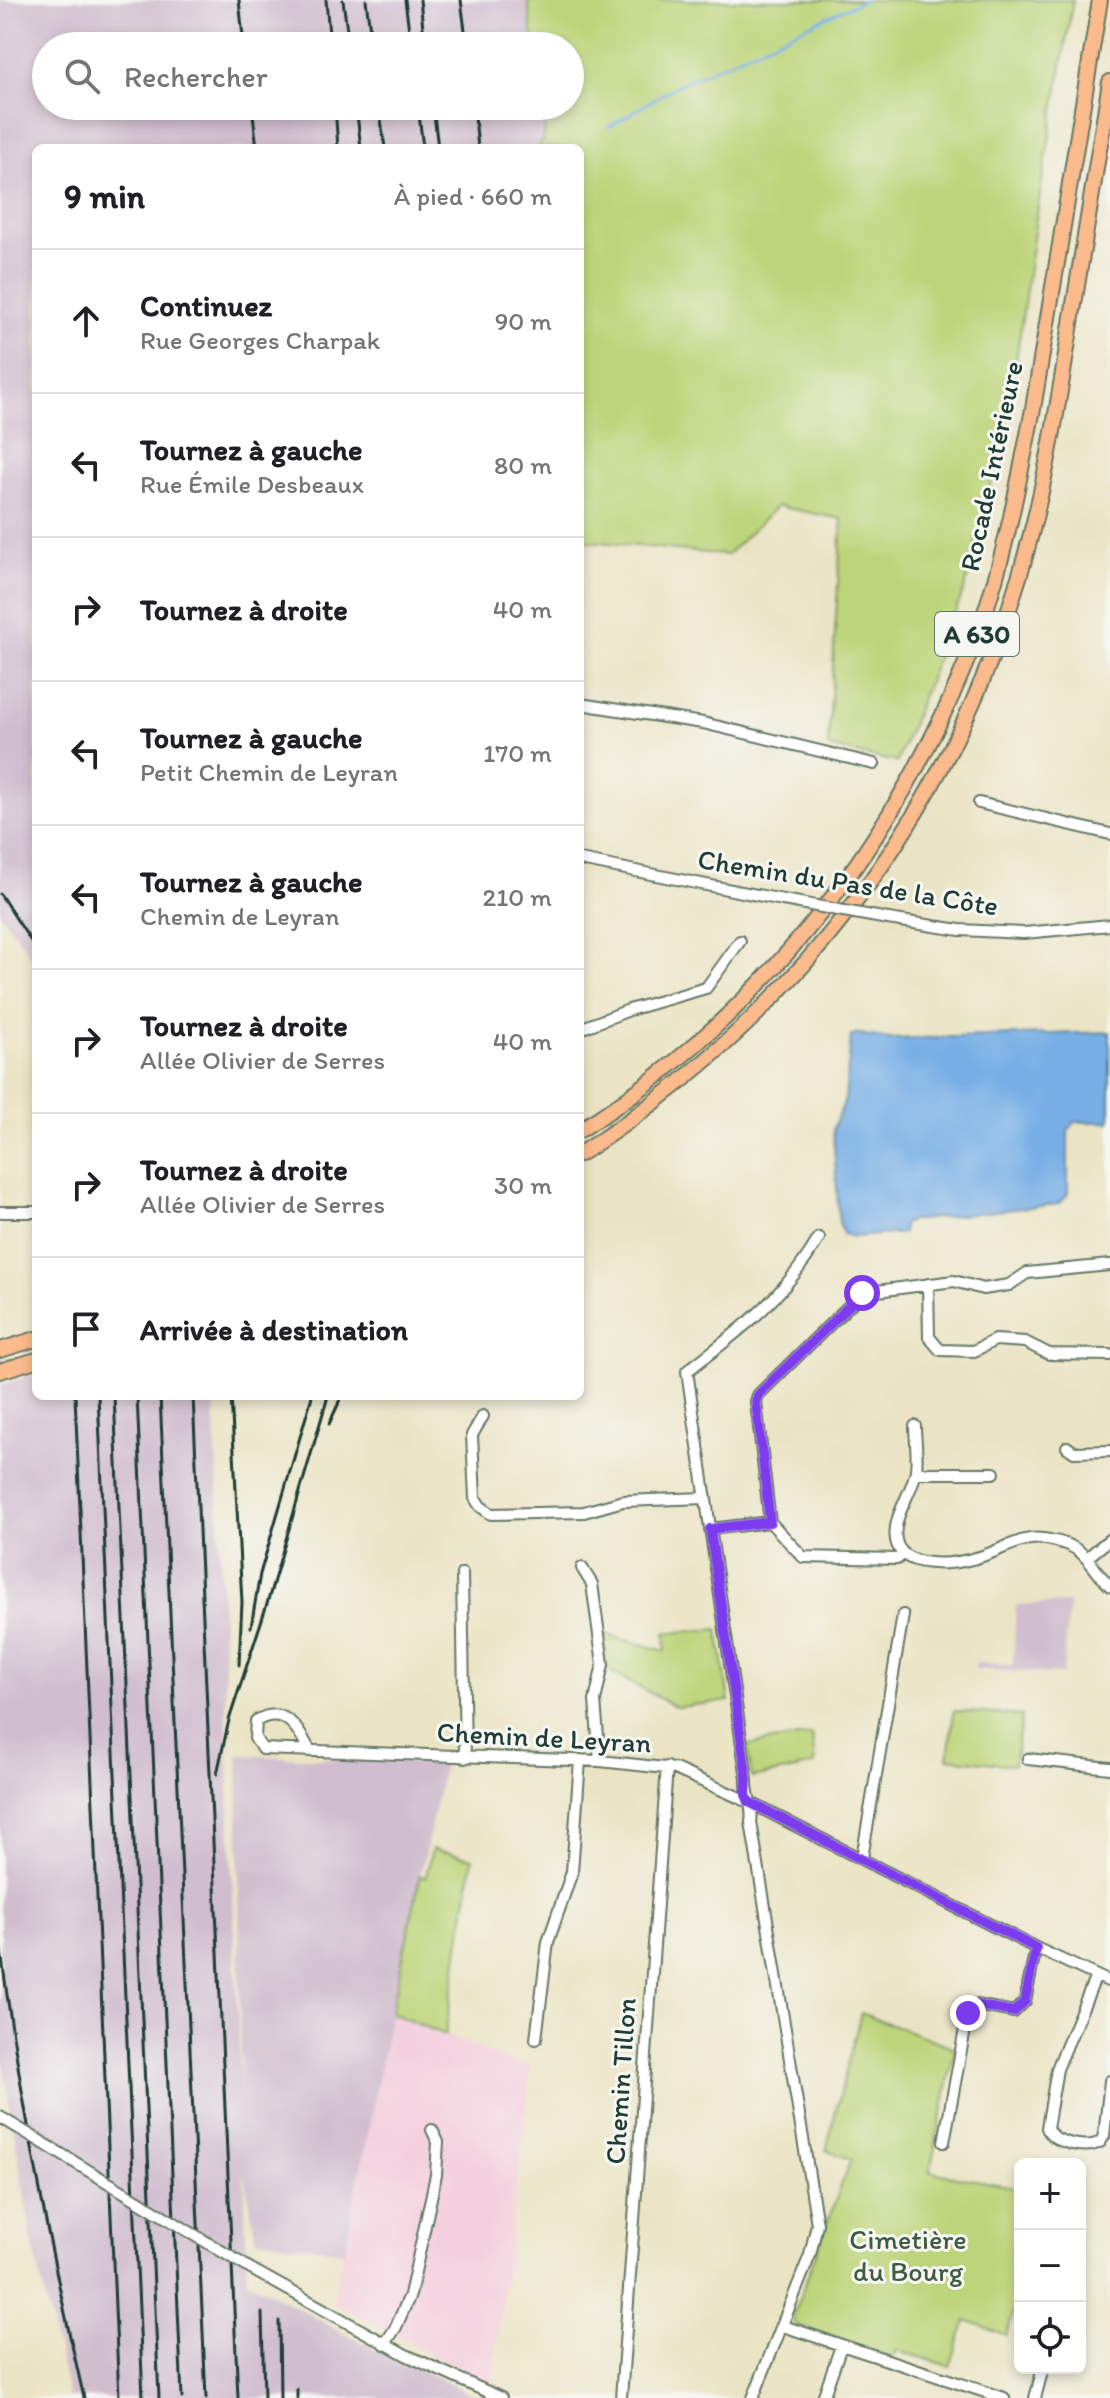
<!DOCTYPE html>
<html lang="fr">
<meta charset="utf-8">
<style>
body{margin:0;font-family:Itim,sans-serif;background:#f2f2f2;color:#202124}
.controls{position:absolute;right:24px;bottom:24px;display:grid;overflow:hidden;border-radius:12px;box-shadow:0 4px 12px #0003}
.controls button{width:72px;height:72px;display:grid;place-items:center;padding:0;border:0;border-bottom:2px solid #e0e0e0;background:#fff;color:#202124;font:40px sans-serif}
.stop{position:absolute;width:24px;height:24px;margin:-18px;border:6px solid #7c3aed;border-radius:50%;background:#fff}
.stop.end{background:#7c3aed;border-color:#fff;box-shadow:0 2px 8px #0008}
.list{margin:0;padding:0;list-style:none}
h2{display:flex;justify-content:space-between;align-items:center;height:104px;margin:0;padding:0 32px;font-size:34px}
h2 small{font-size:26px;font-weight:400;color:#757577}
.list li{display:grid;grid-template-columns:52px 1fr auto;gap:24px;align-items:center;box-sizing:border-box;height:144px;padding:0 32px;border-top:2px solid #e0e0e0}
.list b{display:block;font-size:30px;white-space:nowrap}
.list p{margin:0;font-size:26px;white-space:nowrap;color:#757577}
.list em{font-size:26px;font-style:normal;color:#757577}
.icon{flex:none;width:44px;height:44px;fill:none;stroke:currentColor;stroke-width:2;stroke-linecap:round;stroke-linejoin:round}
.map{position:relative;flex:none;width:1110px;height:2398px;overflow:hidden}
.search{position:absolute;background:#fff;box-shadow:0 4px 12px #0003;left:32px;top:32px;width:552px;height:88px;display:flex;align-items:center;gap:20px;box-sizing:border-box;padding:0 28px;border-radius:44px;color:#757577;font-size:30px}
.panel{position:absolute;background:#fff;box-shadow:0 4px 12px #0003;left:32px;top:144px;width:552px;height:1256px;border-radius:12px}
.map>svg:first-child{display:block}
.built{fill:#f4cfde}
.industrial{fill:#d0bdce}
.green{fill:#bdd57a;stroke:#6e8957;stroke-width:2}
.water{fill:#76aee5;stroke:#4a768c;stroke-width:2}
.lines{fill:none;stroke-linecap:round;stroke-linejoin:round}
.stream{stroke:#76aee5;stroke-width:3}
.minor-casing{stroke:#676;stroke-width:14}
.highway-casing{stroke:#676;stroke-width:18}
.minor{stroke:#fff;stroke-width:10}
.highway{stroke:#fbbb8c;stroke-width:14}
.rail{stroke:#1f3d34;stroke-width:3}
.minor-bridge-casing{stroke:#676;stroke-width:14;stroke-linecap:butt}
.minor-bridge{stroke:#fff;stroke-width:10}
.route{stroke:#7c3aed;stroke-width:10}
.labels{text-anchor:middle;stroke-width:6;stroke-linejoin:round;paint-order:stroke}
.shield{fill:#f6f6f2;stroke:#60746d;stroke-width:2}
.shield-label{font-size:26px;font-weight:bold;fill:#1f3d34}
.street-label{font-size:28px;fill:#1f3d34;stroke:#f6f6f2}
.park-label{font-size:28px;fill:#3f5b42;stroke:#f6f6f2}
</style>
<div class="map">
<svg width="1110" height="2398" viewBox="0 0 1110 2398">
<rect width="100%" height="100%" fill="#f6f6f2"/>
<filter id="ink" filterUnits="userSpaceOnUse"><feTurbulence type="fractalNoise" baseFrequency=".0125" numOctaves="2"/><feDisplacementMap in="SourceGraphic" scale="16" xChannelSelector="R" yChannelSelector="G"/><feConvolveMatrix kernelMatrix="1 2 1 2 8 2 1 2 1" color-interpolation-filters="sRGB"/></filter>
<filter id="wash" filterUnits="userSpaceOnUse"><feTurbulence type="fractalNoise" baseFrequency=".006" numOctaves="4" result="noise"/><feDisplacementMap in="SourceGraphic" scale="32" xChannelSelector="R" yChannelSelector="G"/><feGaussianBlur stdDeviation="1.8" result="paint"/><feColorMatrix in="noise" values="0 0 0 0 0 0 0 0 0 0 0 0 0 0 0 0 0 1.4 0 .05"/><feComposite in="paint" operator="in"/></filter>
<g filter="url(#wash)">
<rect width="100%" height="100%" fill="#ebe4c4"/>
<!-- built -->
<path class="built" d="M 391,2013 L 494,2055 L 531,2067 L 492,2386 L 332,2302 Z"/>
<!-- industrial -->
<path class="industrial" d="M 0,0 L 529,0 L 534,46 L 46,46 L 46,106 L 542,106 L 545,133 L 539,148 L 36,148 L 36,968 L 25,947 L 0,914 Z
M 36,1373 L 36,1396 L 214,1396 L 241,2102 L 238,1755 L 444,1764 L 391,2013 L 344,2252 L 256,2239 L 244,2171 L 247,2280 L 353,2338 L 480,2398 L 69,2398 L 32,2241 L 0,2046 L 0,1385 Z
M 1069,1603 L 1063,1674 L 975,1669 L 975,1663 L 1013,1665 L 1016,1605 Z"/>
<!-- green -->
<path class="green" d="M 528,0 L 1073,0 L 1035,224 L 1010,405 L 966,584 L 897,762 L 828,747 L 842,519 L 777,506 L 727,555 L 580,540 L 580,148 L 539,148 L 545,133 L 541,106 L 570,106 L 570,46 L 534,46 Z
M 718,1629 L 729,1701 L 676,1707 L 607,1670 L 604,1634 L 666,1651 L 665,1633 Z
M 954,1711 L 1022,1716 L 1014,1765 L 948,1758 Z
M 812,1735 L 815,1765 L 752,1778 L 747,1745 Z
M 432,1849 L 473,1858 L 445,2035 L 391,2013 L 420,1876 L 426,1877 Z
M 861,2013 L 955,2048 L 930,2172 L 1020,2188 L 1020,2293 L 1006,2335 L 966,2320 L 950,2366 L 897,2350 L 893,2358 L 796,2325 L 792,2318 L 851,2159 L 826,2150 Z"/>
<!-- water -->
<path class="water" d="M 1110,1032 L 1110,1122 L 1075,1122 L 1068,1131 L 1068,1194 L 1058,1204 L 910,1221 L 903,1224 L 903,1233 L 854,1237 L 843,1234 L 839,1222 L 833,1129 L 845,1100 L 851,1036 L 859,1034 L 890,1039 Z"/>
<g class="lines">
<!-- stream -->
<path class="stream" d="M 609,127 L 676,86 L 864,0"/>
</g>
</g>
<g filter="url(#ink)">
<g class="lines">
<defs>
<path id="minor" d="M 580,704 L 703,723 L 874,764
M 979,803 L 1110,834
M 580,860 L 783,900
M 888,919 L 960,930 L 1024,933 L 1110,925
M 580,1029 L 629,1010 L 706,988 L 740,941
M 0,1212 L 36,1212
M 928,1284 L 929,1337 L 940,1350 L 974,1351 L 995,1340 L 1025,1342 L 1049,1354 L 1110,1355
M 483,1416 L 472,1435 L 475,1498 L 480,1506 L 491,1514 L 584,1512 L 623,1501 L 705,1498
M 915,1426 C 915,1441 919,1461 915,1475 C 910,1496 892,1518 896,1540 C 901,1569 950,1565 972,1559 C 992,1555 1010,1542 1030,1539 C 1037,1538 1047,1539 1055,1541 C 1088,1548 1089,1566 1110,1586
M 1067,1447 L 1074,1452 L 1110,1451
M 916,1473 L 994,1473
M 770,1522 L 756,1402 L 758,1395 L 862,1293 L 954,1281 L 983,1289 L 1009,1285 L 1027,1273 L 1110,1265
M 710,1529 L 770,1522 L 803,1557 L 897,1559 L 903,1554
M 1088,1557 L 1110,1539
M 582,1568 L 592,1584 L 603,1664 L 595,1701 L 600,1761
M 462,1574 L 465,1758
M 310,1751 C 298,1728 284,1704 256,1721 L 255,1738 L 262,1749 L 289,1750 L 600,1761 L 675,1769 L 749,1802 L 1036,1948 L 1110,1982
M 1028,1759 L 1110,1768
M 862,1858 L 903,1615
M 1096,1976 L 1057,2069 L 1047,2128 C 1053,2143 1086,2150 1100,2142 L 1104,2136 L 1110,2081
M 536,2039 L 548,1942 L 572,1872 L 580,1760
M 0,2117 L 15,2126
M 35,2138 L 84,2168
M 944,2142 L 968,2013 L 976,2005 L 1014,2012 L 1025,2001 L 1036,1948
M 251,2269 L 406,2355 L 501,2398
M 783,2326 L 1004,2398
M 385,2344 L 396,2327 L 410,2295 L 436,2175 L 438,2142 L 432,2130
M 621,2398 L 667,1767
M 753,2398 L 810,2255 L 817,2224 L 751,1822 C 754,1807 746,1795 747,1779 L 687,1371 C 742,1329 783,1299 819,1238
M 823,2398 L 841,2346
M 1035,2398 L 1043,2368"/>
<path id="highway" d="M 580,1130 C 768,1012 907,829 982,621 C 1006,553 1019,479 1033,409 L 1100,0
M 580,1154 C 795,1016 947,820 1020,574 C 1044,494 1057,411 1070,329 C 1083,246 1097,164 1110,82
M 0,1350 L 36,1339
M 0,1371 L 36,1360"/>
</defs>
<!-- minor casing -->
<use href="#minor" class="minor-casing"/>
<!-- highway casing -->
<use href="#highway" class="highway-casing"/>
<!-- minor -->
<use href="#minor" class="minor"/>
<!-- highway -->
<use href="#highway" class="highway"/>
<!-- rail -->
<path class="rail" d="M 239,0 L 244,46
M 326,0 L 330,46
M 343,0 L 349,46
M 366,0 L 372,46
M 405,0 L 411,46
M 420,0 L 425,46
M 461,0 L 467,46
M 252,106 L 257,148
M 335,106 L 338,148
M 356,106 L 361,148
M 379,106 L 385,148
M 418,106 L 423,148
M 433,106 L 438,148
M 474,106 L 478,148
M 0,894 L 36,949
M 75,1396 L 119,2398
M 98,1396 L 143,2398
M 114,1396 L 159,2398
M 137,1396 L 182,2398
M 160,1396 L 206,2398
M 193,1396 L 238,2398
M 231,1396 L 242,1602 L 239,1665
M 329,1424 L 342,1396
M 251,1627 L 260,1574 L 312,1396
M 217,1774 L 229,1720 L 267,1604 L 328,1396
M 0,1944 C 20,2097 49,2248 84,2398
M 262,2313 L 264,2398
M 279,2321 L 280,2398
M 297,2389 L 297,2398"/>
<defs>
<path id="minor-bridge" d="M 783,900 L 888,919
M 15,2126 L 35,2138
M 84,2168 L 251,2269"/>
</defs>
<!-- minor-bridge casing -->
<use href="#minor-bridge" class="minor-bridge-casing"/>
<!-- minor-bridge -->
<use href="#minor-bridge" class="minor-bridge"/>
</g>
</g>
<g class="lines" filter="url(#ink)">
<!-- route -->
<path class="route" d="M 862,1293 L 758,1395 L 756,1402 L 770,1522 L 710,1529 L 747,1779 L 746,1795 L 749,1802 L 1036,1948 L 1025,2001 L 1014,2012 L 976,2005 L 968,2013"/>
</g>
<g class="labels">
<!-- shield labels -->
<rect class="shield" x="935" y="612" width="84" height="44" rx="6"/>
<g class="shield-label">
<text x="977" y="643">A 630</text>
</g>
<!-- street labels -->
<g class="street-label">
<text transform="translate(991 466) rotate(-78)" y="10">Rocade Intérieure</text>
<text transform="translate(848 882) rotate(9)" y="10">Chemin du Pas de la Côte</text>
<text transform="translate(544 1737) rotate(3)" y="10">Chemin de Leyran</text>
<text transform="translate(620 2081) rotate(-86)" y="10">Chemin Tillon</text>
</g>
<!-- park labels -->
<g class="park-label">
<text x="908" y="2249">Cimetière<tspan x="908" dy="32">du Bourg</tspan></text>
</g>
</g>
</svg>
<div class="controls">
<button>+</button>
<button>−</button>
<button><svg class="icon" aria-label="locate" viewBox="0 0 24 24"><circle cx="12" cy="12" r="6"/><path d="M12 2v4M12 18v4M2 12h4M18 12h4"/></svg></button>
</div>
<div class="stop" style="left:862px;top:1293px"></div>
<div class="stop end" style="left:968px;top:2013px"></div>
<div class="search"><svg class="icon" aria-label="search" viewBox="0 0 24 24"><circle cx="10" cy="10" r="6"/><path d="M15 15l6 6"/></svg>Rechercher</div>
<section class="panel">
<h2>9 min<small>À pied · 660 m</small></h2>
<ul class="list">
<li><svg class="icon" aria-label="ahead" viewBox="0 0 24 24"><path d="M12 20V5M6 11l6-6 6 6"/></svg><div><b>Continuez</b><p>Rue Georges Charpak</p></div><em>90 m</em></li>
<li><svg class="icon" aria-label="left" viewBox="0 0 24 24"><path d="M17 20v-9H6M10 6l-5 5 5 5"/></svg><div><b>Tournez à gauche</b><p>Rue Émile Desbeaux</p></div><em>80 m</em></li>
<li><svg class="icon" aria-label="right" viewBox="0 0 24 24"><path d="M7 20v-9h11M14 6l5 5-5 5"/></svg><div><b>Tournez à droite</b></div><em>40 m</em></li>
<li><svg class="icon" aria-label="left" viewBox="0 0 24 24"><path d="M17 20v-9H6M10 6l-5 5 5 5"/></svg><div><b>Tournez à gauche</b><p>Petit Chemin de Leyran</p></div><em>170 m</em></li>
<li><svg class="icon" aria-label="left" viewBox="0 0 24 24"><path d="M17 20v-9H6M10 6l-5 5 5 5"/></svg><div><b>Tournez à gauche</b><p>Chemin de Leyran</p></div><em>210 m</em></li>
<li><svg class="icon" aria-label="right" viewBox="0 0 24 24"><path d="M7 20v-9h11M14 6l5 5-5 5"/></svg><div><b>Tournez à droite</b><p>Allée Olivier de Serres</p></div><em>40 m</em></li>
<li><svg class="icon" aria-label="right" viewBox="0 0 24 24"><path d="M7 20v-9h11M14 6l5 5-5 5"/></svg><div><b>Tournez à droite</b><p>Allée Olivier de Serres</p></div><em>30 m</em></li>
<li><svg class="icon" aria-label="arrive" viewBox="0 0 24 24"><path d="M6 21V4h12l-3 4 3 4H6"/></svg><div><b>Arrivée à destination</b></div></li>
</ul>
</section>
</div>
